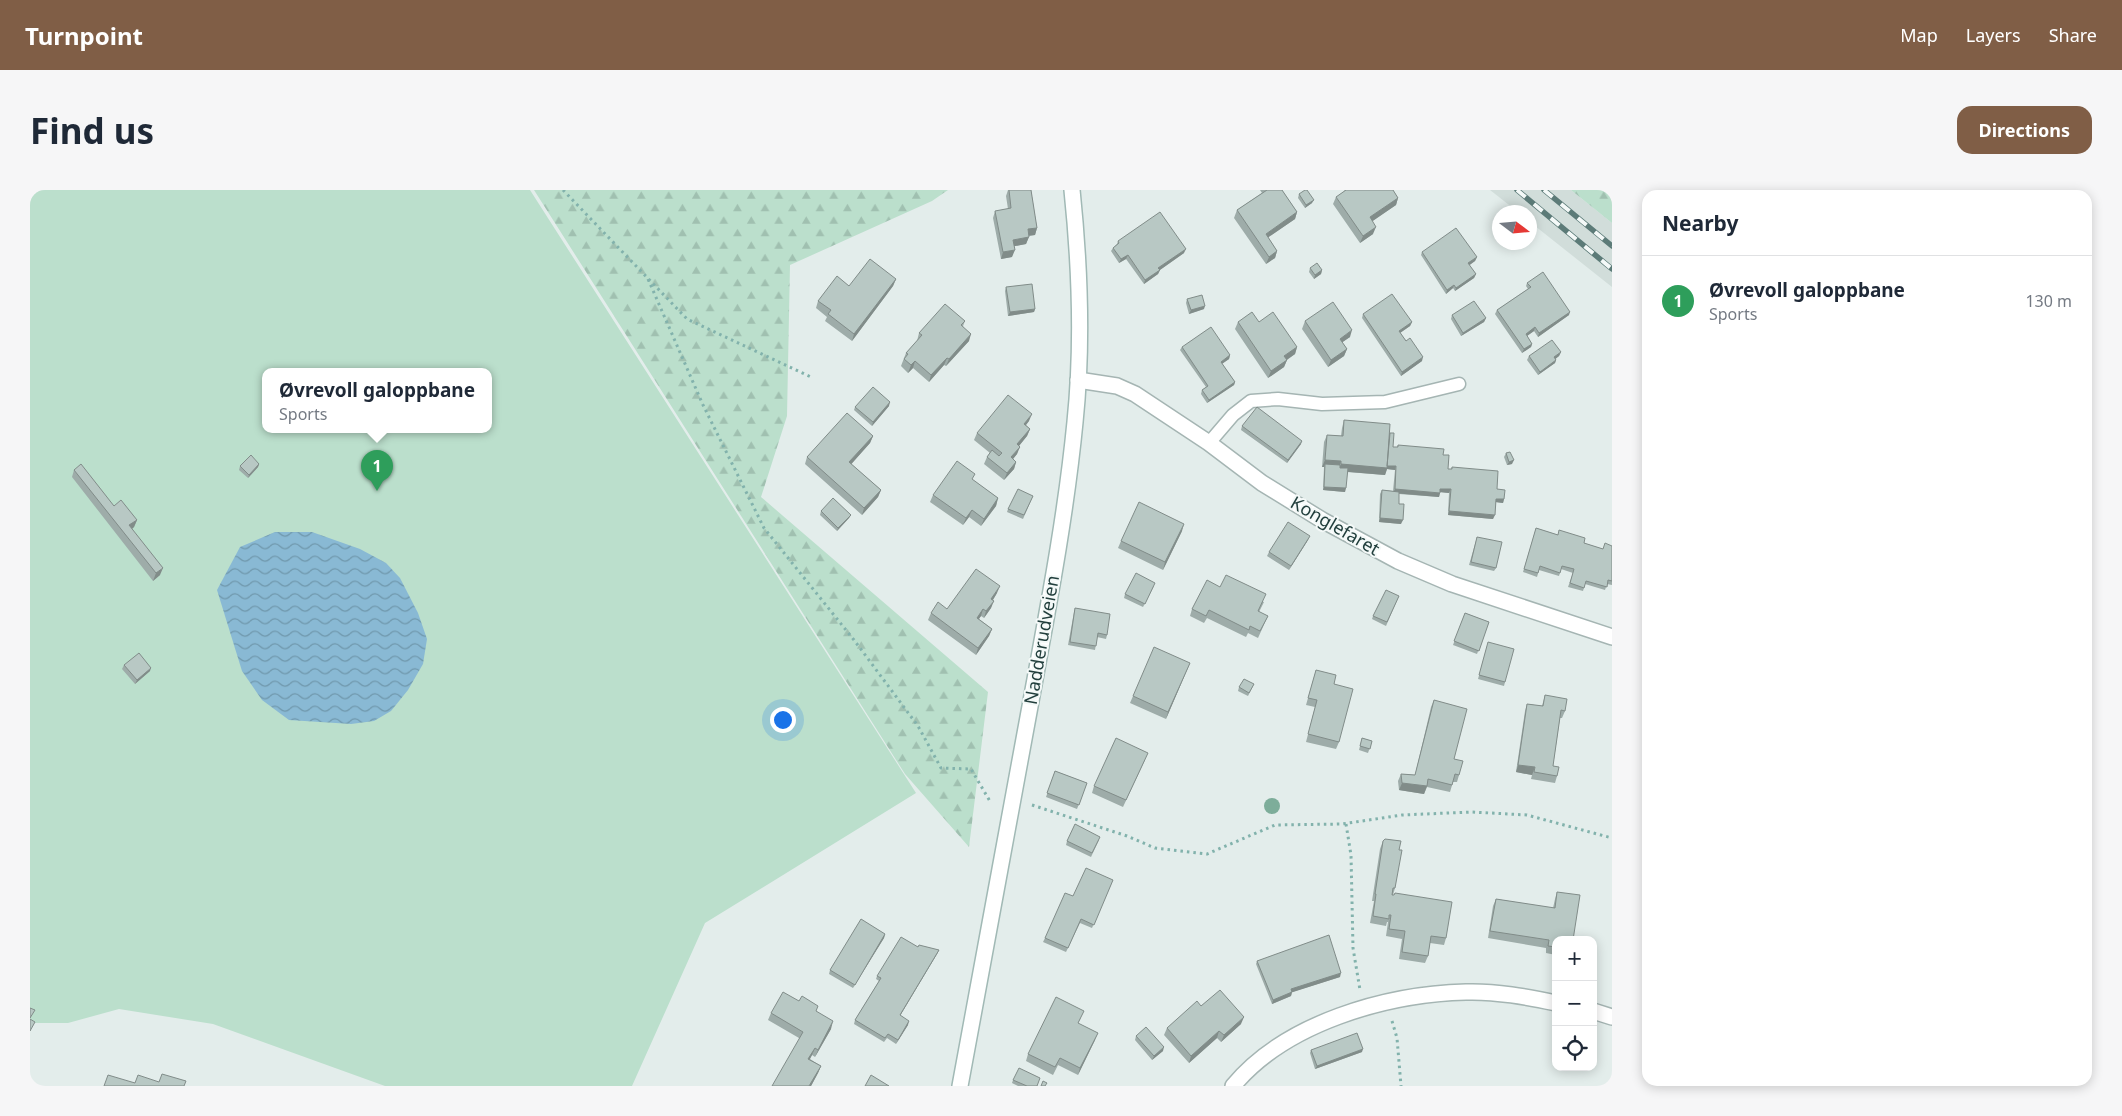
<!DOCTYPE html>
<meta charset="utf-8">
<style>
body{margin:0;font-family:"Noto Sans",sans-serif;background:#f6f6f7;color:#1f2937}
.controls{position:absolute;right:15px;bottom:15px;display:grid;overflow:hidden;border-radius:10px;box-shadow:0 2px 12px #0003}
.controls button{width:45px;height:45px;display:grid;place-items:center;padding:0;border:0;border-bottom:1px solid #e0e1e3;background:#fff;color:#1f2937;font:25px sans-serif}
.compass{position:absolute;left:1462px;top:15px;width:45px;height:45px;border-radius:50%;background:#fff;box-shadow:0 2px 12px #0003;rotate:106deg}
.you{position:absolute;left:752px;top:529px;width:18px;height:18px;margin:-12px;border:4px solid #fff;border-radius:50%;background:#1a73e8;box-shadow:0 0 0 8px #1a73e833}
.badge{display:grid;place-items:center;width:32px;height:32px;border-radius:50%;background:#805e46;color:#fff;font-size:16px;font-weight:700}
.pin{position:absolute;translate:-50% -41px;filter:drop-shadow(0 1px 2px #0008)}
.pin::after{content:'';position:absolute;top:26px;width:18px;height:15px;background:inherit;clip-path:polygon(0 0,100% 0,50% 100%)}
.popup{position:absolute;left:232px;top:178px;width:230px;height:65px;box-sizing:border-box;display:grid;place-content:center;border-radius:10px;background:#fff;filter:drop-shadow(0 1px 4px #0005);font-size:16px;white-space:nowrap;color:#747a83}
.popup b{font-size:19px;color:#1f2937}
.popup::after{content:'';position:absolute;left:50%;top:100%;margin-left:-10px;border:10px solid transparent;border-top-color:#fff}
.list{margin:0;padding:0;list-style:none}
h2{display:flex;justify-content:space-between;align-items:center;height:65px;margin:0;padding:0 20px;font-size:21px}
h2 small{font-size:16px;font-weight:400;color:#747a83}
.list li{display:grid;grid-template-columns:32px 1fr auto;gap:15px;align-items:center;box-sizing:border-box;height:90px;padding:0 20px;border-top:1px solid #e0e1e3}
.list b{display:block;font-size:19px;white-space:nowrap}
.list p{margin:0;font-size:16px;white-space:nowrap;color:#747a83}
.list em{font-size:16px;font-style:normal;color:#747a83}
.icon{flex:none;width:28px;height:28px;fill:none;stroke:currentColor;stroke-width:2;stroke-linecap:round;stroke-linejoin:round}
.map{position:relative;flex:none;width:1582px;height:896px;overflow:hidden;border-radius:15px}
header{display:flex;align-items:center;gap:30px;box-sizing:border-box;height:70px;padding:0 25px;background:#805e46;color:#fff}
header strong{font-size:24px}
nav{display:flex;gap:28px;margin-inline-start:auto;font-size:18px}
.intro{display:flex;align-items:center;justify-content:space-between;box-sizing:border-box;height:120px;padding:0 30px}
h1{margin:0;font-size:35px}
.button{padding:12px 22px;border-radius:15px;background:#805e46;color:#fff;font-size:18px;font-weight:700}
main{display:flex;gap:30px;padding:0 30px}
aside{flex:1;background:#fff;border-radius:15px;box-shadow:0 2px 12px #0003}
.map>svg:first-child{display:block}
.built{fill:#d1ddda}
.forest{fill:url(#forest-firs)}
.garden{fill:#bbdfcc;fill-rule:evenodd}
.water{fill:url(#water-waves)}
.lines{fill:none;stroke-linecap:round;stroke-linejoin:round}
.lane-casing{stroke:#a5b5b3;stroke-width:15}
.street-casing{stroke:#a5b5b3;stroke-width:18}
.secondary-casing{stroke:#a1b9b5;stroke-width:18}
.path{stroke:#82b2ac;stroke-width:3;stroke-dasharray:2.5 4;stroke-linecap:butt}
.lane{stroke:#fff;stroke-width:12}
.street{stroke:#fff;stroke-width:15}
.secondary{stroke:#fff;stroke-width:15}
.rail-casing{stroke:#5c7b78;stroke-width:5.5}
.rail{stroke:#f4f9f8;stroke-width:4;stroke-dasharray:11;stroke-linecap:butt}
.tree{fill:#7dad9a}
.wall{fill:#9eaca9}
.shaded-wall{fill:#818c89}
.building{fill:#b8c8c4;stroke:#818c89}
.labels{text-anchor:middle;stroke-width:4;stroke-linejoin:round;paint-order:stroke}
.street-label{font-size:18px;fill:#223f3d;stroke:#f4f9f8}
</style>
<header>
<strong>Turnpoint</strong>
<nav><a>Map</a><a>Layers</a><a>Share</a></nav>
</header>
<div class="intro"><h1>Find us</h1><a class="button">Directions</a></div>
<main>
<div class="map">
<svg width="1582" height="896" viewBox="0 0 1582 896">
<defs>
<pattern id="forest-firs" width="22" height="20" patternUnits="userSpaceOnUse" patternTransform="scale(1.25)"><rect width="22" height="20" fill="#bbdfcc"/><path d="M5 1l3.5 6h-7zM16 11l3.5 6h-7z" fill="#a0c0b0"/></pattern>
<pattern id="water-waves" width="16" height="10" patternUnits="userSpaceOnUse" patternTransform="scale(1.25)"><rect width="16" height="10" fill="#89b9d4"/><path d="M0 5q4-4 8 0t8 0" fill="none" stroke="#7098ad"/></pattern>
</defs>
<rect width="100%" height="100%" fill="#e3edeb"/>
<!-- built -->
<path class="built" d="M 1460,0 L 1541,0 L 1582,33 L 1582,97 L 1500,32 L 1500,22 L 1488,22 Z"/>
<!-- forest -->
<path class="forest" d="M 504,0 L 918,0 L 902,11 L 760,75 L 757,226 L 731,307 L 958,502 L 939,657 L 875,584 Z
M 1541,0 L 1582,0 L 1582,33 Z"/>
<!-- garden -->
<path class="garden" d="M 0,0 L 500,0 L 886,603 L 675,733 L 602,896 L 355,896 L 183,834 L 89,819 L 38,833 L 0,833 ZM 236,182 L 458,182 L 458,240 L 236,240 Z"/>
<!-- water -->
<path class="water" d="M 245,342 L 282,342 L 330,359 L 356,373 L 370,388 L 388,423 L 397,449 L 393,474 L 378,500 L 361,521 L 344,531 L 321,534 L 259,530 L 232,510 L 212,481 L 187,400 L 210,357 Z"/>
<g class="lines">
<defs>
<path id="lane" d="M 1179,253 L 1203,225 L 1221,211 L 1248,209 L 1292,214 L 1355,212 L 1429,194"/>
<path id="street" d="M 1048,190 L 1087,196 L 1105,204 L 1179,253 L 1232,293 L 1292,330 L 1368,371 L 1422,394 L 1582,447
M 1563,821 L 1582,827
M 1203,896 C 1255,833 1356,804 1436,802 C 1466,801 1497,807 1526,813"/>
<path id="secondary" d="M 930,896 C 954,768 977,639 1001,511 C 1018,418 1036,325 1045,232 C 1053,155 1050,77 1042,0"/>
</defs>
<!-- lane casing -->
<use href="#lane" class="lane-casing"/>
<!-- street casing -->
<use href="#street" class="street-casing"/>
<!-- secondary casing -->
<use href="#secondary" class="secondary-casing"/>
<!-- path -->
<path class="path" d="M 533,0 L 657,129 L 783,188
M 618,89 L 673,215 L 734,338 L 824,450 L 888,536 L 911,578 L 941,579 L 961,613
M 1002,615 L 1097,646 L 1125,658 L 1177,664 L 1245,635 L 1312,634 L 1372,625 L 1442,622 L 1497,625 L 1582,648
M 1316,634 L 1321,665 L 1323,758 L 1330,800
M 1362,831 L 1367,848 L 1371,896"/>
<!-- lane -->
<use href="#lane" class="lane"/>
<!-- street -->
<use href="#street" class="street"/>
<!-- secondary -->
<use href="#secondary" class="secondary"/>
<defs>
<path id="rail" d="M 1487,0 L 1582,79
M 1514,0 L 1582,56"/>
</defs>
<!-- rail casing -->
<use href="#rail" class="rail-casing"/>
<!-- rail -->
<use href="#rail" class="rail"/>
</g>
<!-- trees -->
<circle class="tree" cx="1242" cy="616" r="8"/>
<!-- wall -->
<path class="wall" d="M 978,0 L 1001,0 L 1007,38 L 1005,45 L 999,46 L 996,54 L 984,56 L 982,67 L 971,69 L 963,28 L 965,21 L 978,19 L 976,6 Z
M 1230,0 L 1252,0 L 1267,22 L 1265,29 L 1238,47 L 1247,61 L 1245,68 L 1236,74 L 1204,28 L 1207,20 L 1232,3 Z
M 1314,0 L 1363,0 L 1368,8 L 1366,15 L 1342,31 L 1343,44 L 1330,53 L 1303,14 L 1306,7 L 1315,1 Z
M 1269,4 L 1282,13 L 1275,18 L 1268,8 Z
M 1088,51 L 1154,63 L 1130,80 L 1128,84 L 1114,94 L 1096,69 L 1089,73 L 1081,61 L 1083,58 L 1087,54 Z
M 1392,62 L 1447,67 L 1445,71 L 1439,75 L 1446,84 L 1444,88 L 1425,101 L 1423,98 L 1416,104 L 1391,65 Z
M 1280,78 L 1292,80 L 1291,84 L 1284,89 L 1279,82 Z
M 866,89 L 863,96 L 822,151 L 795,131 L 797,127 L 786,118 L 788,111 Z
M 1497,93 L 1539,125 L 1508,147 L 1504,141 L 1497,146 L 1502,154 L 1501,157 L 1492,163 L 1465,124 L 1467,120 L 1498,99 L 1496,96 Z
M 976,97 L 1005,119 L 1004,122 L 978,126 L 975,101 Z
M 1157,109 L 1174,119 L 1159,124 L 1156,113 Z
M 1333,124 L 1382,132 L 1380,136 L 1370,143 L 1392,171 L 1371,186 L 1332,128 Z
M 1422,125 L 1456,128 L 1454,132 L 1431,146 L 1421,129 Z
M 935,131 L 933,136 L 939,151 L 916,176 L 914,175 L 899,192 L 883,178 L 878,183 L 871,176 L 876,163 L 887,151 L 889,143 Z
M 1275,131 L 1320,147 L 1312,152 L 1317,159 L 1314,166 L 1298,177 L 1272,139 Z
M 1208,132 L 1229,132 L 1267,157 L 1265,164 L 1257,170 L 1254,177 L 1238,188 L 1205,139 Z
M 1152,157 L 1200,165 L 1199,169 L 1192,174 L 1205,192 L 1204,195 L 1177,213 L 1171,204 L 1172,200 L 1176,197 L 1150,160 Z
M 1531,162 L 1529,166 L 1525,169 L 1526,170 L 1525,173 L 1508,185 L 1497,170 L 1499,166 Z
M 859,216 L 842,236 L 824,220 L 825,217 Z
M 1314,230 L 1360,243 L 1363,257 L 1367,257 L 1368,255 L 1413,265 L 1418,279 L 1421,279 L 1422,277 L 1467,299 L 1474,309 L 1473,313 L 1466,312 L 1463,329 L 1418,325 L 1419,303 L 1410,302 L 1409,307 L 1369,304 L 1369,314 L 1371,334 L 1349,332 L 1350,304 L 1352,300 L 1363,301 L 1365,280 L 1357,279 L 1355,285 L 1317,282 L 1315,302 L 1293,300 L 1294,277 L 1292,277 L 1294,252 L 1297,245 L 1311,246 L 1312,238 Z
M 999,231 L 996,235 L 1000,239 L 997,246 L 989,256 L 987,264 L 983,269 L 986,272 L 984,279 L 974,290 L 954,274 L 957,267 L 960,263 L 944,250 L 947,243 Z
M 1212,236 L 1271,254 L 1257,273 L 1211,240 Z
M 843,246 L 840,253 L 821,274 L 851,300 L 848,307 L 832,325 L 775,274 L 777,267 Z
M 1476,263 L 1482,274 L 1477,275 L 1474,267 Z
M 229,274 L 228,277 L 218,288 L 209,280 L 210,276 Z
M 44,280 L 84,316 L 107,330 L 104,337 L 102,339 L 130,385 L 123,391 L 42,287 Z
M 943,290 L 968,308 L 966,316 L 951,336 L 939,327 L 933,335 L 900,312 L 903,305 Z
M 1003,306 L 993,329 L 977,322 L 978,319 Z
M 791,321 L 821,325 L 819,328 L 807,341 L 790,325 Z
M 1506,338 L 1573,359 L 1582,356 L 1582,395 L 1577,394 L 1575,400 L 1555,394 L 1553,401 L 1538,397 L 1543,383 L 1531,379 L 1529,386 L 1509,380 L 1507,387 L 1493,382 Z
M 1152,341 L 1133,380 L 1088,358 L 1091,351 Z
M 1447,347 L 1466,378 L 1464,381 L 1439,375 Z
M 1278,350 L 1259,380 L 1237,366 L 1239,362 Z
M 1124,396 L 1113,417 L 1094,408 L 1095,404 Z
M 1190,397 L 1234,412 L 1229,422 L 1238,426 L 1228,448 L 1218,443 L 1216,447 L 1177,428 L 1174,433 L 1160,426 L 1162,419 Z
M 967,403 L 963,410 L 961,418 L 954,428 L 951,426 L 949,429 L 962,439 L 959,446 L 946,465 L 898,430 L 901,423 L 917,419 Z
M 1369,406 L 1356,436 L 1342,429 L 1343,426 Z
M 1045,418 L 1077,445 L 1076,449 L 1067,447 L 1065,460 L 1038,455 L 1044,422 Z
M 1435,423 L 1459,432 L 1447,464 L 1423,455 Z
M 1457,456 L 1475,492 L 1474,496 L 1448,489 Z
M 1160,473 L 1136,529 L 1100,513 L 1103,506 Z
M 94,475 L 120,481 L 105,494 L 92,479 Z
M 1286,480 L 1304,494 L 1309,552 L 1306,559 L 1276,552 L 1285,517 L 1276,515 Z
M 1224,494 L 1218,506 L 1208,501 L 1209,497 Z
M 1515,505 L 1535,521 L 1532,528 L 1530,528 L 1523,576 L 1527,586 L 1525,593 L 1501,589 L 1502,585 L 1486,582 L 1495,521 L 1497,514 L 1512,516 Z
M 1404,510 L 1429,585 L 1427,592 L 1423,592 L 1420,602 L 1397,597 L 1394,604 L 1369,600 L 1368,591 L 1371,584 L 1385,585 L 1401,517 Z
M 1332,548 L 1342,551 L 1338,563 L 1329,560 Z
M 1115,570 L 1093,617 L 1062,603 L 1064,596 Z
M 1025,581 L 1057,593 L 1047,619 L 1016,607 Z
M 1069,650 L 1061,667 L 1036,655 L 1037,651 Z
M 1353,651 L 1369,660 L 1365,698 L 1363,705 L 1364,705 L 1365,703 L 1416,748 L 1414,755 L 1400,753 L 1398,766 L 1395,773 L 1369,769 L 1372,749 L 1356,746 L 1358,732 L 1357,732 L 1356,736 L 1340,733 L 1344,711 L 1342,711 L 1350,659 Z
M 1083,690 L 1062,738 L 1050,733 L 1036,762 L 1013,752 L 1015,748 L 1043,706 Z
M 1527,702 L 1526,765 L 1516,763 L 1516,758 L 1458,748 L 1463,716 L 1466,709 L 1523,718 L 1525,709 Z
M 855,744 L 854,748 L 823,798 L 799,784 L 800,780 Z
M 888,757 L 909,760 L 907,764 L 870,826 L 878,835 L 866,854 L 857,848 L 854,852 L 824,834 L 825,830 L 849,791 L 846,789 L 847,786 Z
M 1227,771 L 1310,787 L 1262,802 L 1261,806 L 1242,814 L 1226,774 Z
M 1171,816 L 1211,834 L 1191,852 L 1187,848 L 1159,873 L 1134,845 L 1137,838 Z
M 786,821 L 801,839 L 785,867 L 782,865 L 780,869 L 791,876 L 788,883 L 781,896 L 769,848 L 738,830 L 741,823 Z
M 1051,828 L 1048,833 L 1065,850 L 1048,885 L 1028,875 L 1023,885 L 996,871 L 998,864 Z
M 1106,846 L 1133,861 L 1122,870 L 1105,850 Z
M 1281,860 L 1332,862 L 1285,879 L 1280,863 Z
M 983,890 L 1007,896 L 988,896 L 982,893 Z"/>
<!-- shaded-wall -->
<path class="shaded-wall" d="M 1368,8 L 1366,15 L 1337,35 L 1340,27 Z
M 1284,10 L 1282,13 L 1275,18 L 1276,15 Z
M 1267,22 L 1265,29 L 1233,51 L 1236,44 Z
M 1346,37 L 1343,44 L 1330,53 L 1333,46 Z
M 1007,38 L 1005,45 L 995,46 L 998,39 Z
M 999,47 L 996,54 L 980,57 L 983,50 Z
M 1156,59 L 1154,63 L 1127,82 L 1128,78 Z
M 985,60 L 982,67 L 971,69 L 973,62 Z
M 1247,61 L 1245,68 L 1236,74 L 1239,67 Z
M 1098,65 L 1096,69 L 1089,73 L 1091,69 Z
M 1447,67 L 1445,71 L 1437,77 L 1438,73 Z
M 1130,80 L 1128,84 L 1114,94 L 1115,90 Z
M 1292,80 L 1291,84 L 1284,89 L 1285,85 Z
M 1446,84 L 1444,88 L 1425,101 L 1426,98 Z
M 866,89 L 863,96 L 822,151 L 824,144 Z
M 1424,95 L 1423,98 L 1416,104 L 1417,100 Z
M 1175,116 L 1174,119 L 1159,124 L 1161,120 Z
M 1005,119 L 1004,122 L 978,126 L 980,122 Z
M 1540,122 L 1539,125 L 1508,147 L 1509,143 Z
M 1456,128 L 1454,132 L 1431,146 L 1433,143 Z
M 1382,132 L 1380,136 L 1367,145 L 1369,141 Z
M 1505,137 L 1504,141 L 1494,148 L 1496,144 Z
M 1322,140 L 1320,147 L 1307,156 L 1310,149 Z
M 941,144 L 939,151 L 916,176 L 919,169 Z
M 1502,154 L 1501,157 L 1492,163 L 1494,159 Z
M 1267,157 L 1265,164 L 1252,173 L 1254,166 Z
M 1317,159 L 1314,166 L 1298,177 L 1301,170 Z
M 1531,162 L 1529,166 L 1523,171 L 1524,167 Z
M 1200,165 L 1199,169 L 1190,175 L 1191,172 Z
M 1393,167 L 1392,171 L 1371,186 L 1372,182 Z
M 917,168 L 914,175 L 899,192 L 901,185 Z
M 1257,170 L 1254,177 L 1238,188 L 1241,181 Z
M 1526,170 L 1525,173 L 1508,185 L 1510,182 Z
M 885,171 L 883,178 L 878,183 L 881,175 Z
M 1205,192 L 1204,195 L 1177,213 L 1179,210 Z
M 860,212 L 859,216 L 842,236 L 843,232 Z
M 1002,224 L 999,231 L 991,241 L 994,234 Z
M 1000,239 L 997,246 L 984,262 L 987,254 Z
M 843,246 L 840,253 L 817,279 L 819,272 Z
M 1272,251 L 1271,254 L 1257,273 L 1258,270 Z
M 990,257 L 987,264 L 978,275 L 981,267 Z
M 1295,270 L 1311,271 L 1309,279 L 1295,274 L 1294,277 L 1292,277 Z
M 1484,270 L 1482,274 L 1477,275 L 1479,272 Z
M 986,272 L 984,279 L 974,290 L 977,283 Z
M 229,274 L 228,277 L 218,288 L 219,285 Z
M 1311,274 L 1356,275 L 1366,276 L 1365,280 L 1357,279 L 1355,285 L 1308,281 Z
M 1294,297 L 1316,298 L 1315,302 L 1293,300 Z
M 1365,299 L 1410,303 L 1409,307 L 1363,303 Z
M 1410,299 L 1421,299 L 1419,303 L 1409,302 Z
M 851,300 L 848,307 L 832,325 L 834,318 Z
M 968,308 L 966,316 L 951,336 L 954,329 Z
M 1466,309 L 1474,309 L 1473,313 L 1465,312 Z
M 942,320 L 939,327 L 933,335 L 936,328 Z
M 1419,321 L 1465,325 L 1463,329 L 1418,325 Z
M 821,325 L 819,328 L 807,341 L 808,338 Z
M 1350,328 L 1373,330 L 1371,334 L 1349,332 Z
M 107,330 L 104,337 L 97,343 L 99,335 Z
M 1154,334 L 1152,341 L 1133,380 L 1135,372 Z
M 1280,346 L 1278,350 L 1259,380 L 1261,376 Z
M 133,378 L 130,385 L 123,391 L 126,383 Z
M 970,396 L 967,403 L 959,416 L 961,409 Z
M 964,411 L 961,418 L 954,428 L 956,421 Z
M 953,419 L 951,426 L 944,435 L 947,428 Z
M 962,439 L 959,446 L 946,465 L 948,458 Z
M 1160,473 L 1136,529 L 1138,522 Z
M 121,478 L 120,481 L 105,494 L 107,490 Z
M 1488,575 L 1505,577 L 1502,585 L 1486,582 Z
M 1372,593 L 1397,596 L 1394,604 L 1369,600 Z
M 855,744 L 854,748 L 823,798 L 825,795 Z
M 909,760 L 907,764 L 868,829 L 870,825 Z
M 1311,783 L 1310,787 L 1260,803 L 1261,799 Z
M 1262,802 L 1261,806 L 1242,814 L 1243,810 Z
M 1214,827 L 1211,834 L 1191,852 L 1194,845 Z
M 803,831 L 801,839 L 785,867 L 788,860 Z
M 879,831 L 878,835 L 866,854 L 868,850 Z
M 1189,841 L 1187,848 L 1159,873 L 1161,866 Z
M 1068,843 L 1065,850 L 1048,885 L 1050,878 Z
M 1134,857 L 1133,861 L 1122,870 L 1124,866 Z
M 785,858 L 782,865 L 776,876 L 778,869 Z
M 1333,859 L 1332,862 L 1285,879 L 1287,876 Z
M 791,876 L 788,883 L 781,896 L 779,896 Z"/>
<!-- building -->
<path class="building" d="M 979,0 L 1001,0 L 1007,38 L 998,39 L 999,47 L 983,50 L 985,60 L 973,62 L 965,21 L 981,18 Z
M 1237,0 L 1252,0 L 1267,22 L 1236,44 L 1247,61 L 1239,67 L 1207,20 Z
M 1275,0 L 1277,0 L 1284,10 L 1276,15 L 1269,4 Z
M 1316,0 L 1363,0 L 1368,8 L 1340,27 L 1346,37 L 1333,46 L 1306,7 Z
M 1130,22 L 1156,59 L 1128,78 L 1130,80 L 1115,90 L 1098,65 L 1091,69 L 1083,58 L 1089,53 L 1088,51 Z
M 1426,38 L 1447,67 L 1438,73 L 1446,84 L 1426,98 L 1424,95 L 1417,100 L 1392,62 Z
M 840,69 L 866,89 L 824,144 L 798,124 L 801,120 L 788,111 L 807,86 L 819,96 Z
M 1287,73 L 1292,80 L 1285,85 L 1280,78 Z
M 1513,82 L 1540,122 L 1509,143 L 1505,137 L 1496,144 L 1502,154 L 1494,159 L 1467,120 L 1501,97 L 1497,93 Z
M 1002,94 L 1005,119 L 980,122 L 976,97 Z
M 1362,104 L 1382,132 L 1369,141 L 1376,151 L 1380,148 L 1393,167 L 1372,182 L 1333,124 Z
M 1172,105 L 1175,116 L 1161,120 L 1157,109 Z
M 1444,111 L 1456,128 L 1433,143 L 1422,125 Z
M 1303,112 L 1322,140 L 1310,149 L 1317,159 L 1301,170 L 1275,131 Z
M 915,114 L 935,131 L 931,135 L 941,144 L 919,169 L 917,168 L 901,185 L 885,171 L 881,175 L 874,169 L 878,164 L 876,163 L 892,145 L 889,143 Z
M 1222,122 L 1229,132 L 1243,122 L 1267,157 L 1254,166 L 1257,170 L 1241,181 L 1208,132 Z
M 1181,137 L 1200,165 L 1191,172 L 1205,192 L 1179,210 L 1172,200 L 1178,196 L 1152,157 Z
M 1522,150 L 1531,162 L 1524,167 L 1526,170 L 1510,182 L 1499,166 Z
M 843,197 L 860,212 L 843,232 L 825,217 Z
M 978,205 L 1002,224 L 994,234 L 1000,239 L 987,254 L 990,257 L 981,267 L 986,272 L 977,283 L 957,267 L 962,260 L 969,266 L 972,263 L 947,243 Z
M 1227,217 L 1272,251 L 1258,270 L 1212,236 Z
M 817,223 L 843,246 L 819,272 L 851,300 L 834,318 L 777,267 Z
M 1314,230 L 1360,234 L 1357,278 L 1311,274 L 1311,271 L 1295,270 L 1297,245 L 1313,246 Z
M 1360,243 L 1364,243 L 1363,257 L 1368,257 L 1368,255 L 1414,259 L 1413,265 L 1419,265 L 1418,279 L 1422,279 L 1422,277 L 1468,281 L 1467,299 L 1475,300 L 1474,309 L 1466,309 L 1465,325 L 1419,321 L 1421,299 L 1410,299 L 1410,303 L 1365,299 L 1366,276 L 1357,276 Z
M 1480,262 L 1484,270 L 1479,272 L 1476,263 Z
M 221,265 L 229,274 L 219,285 L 210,276 Z
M 927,271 L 945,284 L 942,289 L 968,308 L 954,329 L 942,320 L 936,328 L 903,305 Z
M 51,274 L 84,316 L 91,310 L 107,330 L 99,335 L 133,378 L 126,383 L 44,280 Z
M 1295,274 L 1310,275 L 1310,278 L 1318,278 L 1316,298 L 1294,297 Z
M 988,299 L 1003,306 L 994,325 L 978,319 Z
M 1352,300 L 1369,302 L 1369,314 L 1374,314 L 1373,330 L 1350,328 Z
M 803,308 L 821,325 L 808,338 L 791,321 Z
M 1109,312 L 1154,334 L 1135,372 L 1091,351 Z
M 1258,332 L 1280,346 L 1261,376 L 1239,362 Z
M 1506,338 L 1528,345 L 1529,340 L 1555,348 L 1554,353 L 1573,359 L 1575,353 L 1582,356 L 1582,391 L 1578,390 L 1577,397 L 1556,391 L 1554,398 L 1540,393 L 1544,379 L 1532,376 L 1530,383 L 1510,376 L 1508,383 L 1494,379 Z
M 1447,347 L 1472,352 L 1466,378 L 1441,372 Z
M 946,379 L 970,396 L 961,409 L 964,411 L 956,421 L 953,419 L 947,428 L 962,439 L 948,458 L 901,423 L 908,412 L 917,419 Z
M 1106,383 L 1125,393 L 1115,414 L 1095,404 Z
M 1196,385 L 1236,404 L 1228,421 L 1238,426 L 1230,441 L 1220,436 L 1219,440 L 1179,420 L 1176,426 L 1162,419 L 1177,390 L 1190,397 Z
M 1356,400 L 1369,406 L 1357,432 L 1343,426 Z
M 1045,418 L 1080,424 L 1077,445 L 1068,443 L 1066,456 L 1040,452 Z
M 1435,423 L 1459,432 L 1449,461 L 1424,451 Z
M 1458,452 L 1484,459 L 1475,492 L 1449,485 Z
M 1124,457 L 1160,473 L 1138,522 L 1103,506 Z
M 109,463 L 121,478 L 107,490 L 94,475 Z
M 1286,480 L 1306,485 L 1304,494 L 1323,499 L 1309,552 L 1278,544 L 1287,510 L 1278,508 Z
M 1214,489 L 1224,494 L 1219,503 L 1209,497 Z
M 1515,505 L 1537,509 L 1535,521 L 1531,520 L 1523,576 L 1529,577 L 1527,586 L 1504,582 L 1505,577 L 1488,575 L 1497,514 L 1513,516 Z
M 1404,510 L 1437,519 L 1424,569 L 1433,571 L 1429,585 L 1425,584 L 1422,595 L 1398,589 L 1397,596 L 1372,593 L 1371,584 L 1385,585 Z
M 1086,548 L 1118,563 L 1096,610 L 1064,596 Z
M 1332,548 L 1342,551 L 1340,559 L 1330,556 Z
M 1025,581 L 1057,593 L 1049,615 L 1017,603 Z
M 1045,634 L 1070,647 L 1062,663 L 1037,651 Z
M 1355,649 L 1371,651 L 1369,660 L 1372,660 L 1365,698 L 1363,698 L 1362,705 L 1364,705 L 1365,703 L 1422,712 L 1416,748 L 1401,746 L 1398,766 L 1372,762 L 1375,741 L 1359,739 L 1361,725 L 1359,725 L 1359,729 L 1343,726 L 1346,704 L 1345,704 L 1353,651 Z
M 1056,678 L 1083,690 L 1064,735 L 1051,729 L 1038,758 L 1015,748 L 1035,703 L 1043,706 Z
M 1527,702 L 1550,705 L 1543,750 L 1526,750 L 1526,757 L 1518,756 L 1519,750 L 1460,741 L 1466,709 L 1525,718 Z
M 831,729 L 855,744 L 825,795 L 800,780 Z
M 1299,745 L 1311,783 L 1261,799 L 1262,802 L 1243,810 L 1227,771 Z
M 871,747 L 888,757 L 889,755 L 909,760 L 870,825 L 879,831 L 868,850 L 858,844 L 855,848 L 825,830 L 851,788 L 847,786 Z
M 1190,800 L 1214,827 L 1194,845 L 1189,841 L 1161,866 L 1137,838 L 1167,811 L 1171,816 Z
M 753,802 L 769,811 L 772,806 L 788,816 L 786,821 L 803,831 L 788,860 L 785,858 L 778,869 L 791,876 L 779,896 L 742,896 L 773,842 L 741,823 Z
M 1026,807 L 1054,821 L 1048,833 L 1068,843 L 1050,878 L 1030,868 L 1025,877 L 998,864 Z
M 0,818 L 5,820 L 0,828 Z
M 0,829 L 5,832 L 0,841 Z
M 1116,837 L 1134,857 L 1124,866 L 1106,846 Z
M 1327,843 L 1333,859 L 1287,876 L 1281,860 Z
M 989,878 L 1010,888 L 1007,896 L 997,896 L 983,890 Z
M 132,884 L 156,891 L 154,896 L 74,896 L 78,885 L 105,893 L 108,885 L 129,892 Z
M 841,885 L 859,896 L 835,896 Z
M 1013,891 L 1017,893 L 1015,896 L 1011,896 Z"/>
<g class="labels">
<!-- street labels -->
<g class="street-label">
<text transform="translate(1305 336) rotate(30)" y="6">Konglefaret</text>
<text transform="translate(1012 450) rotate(-80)" y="6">Nadderudveien</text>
</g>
</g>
</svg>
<div class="controls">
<button>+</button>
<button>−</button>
<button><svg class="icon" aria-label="locate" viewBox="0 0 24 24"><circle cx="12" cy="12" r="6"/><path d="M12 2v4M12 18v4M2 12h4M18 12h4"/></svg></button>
</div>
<svg class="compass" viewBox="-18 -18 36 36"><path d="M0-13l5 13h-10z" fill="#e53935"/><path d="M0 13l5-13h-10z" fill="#747a83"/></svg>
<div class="you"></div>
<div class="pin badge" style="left:347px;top:301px;background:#2e9e5b">1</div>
<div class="popup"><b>Øvrevoll galoppbane</b>Sports</div>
</div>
<aside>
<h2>Nearby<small></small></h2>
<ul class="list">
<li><span class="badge" style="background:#2e9e5b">1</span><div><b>Øvrevoll galoppbane</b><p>Sports</p></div><em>130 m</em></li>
</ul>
</aside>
</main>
